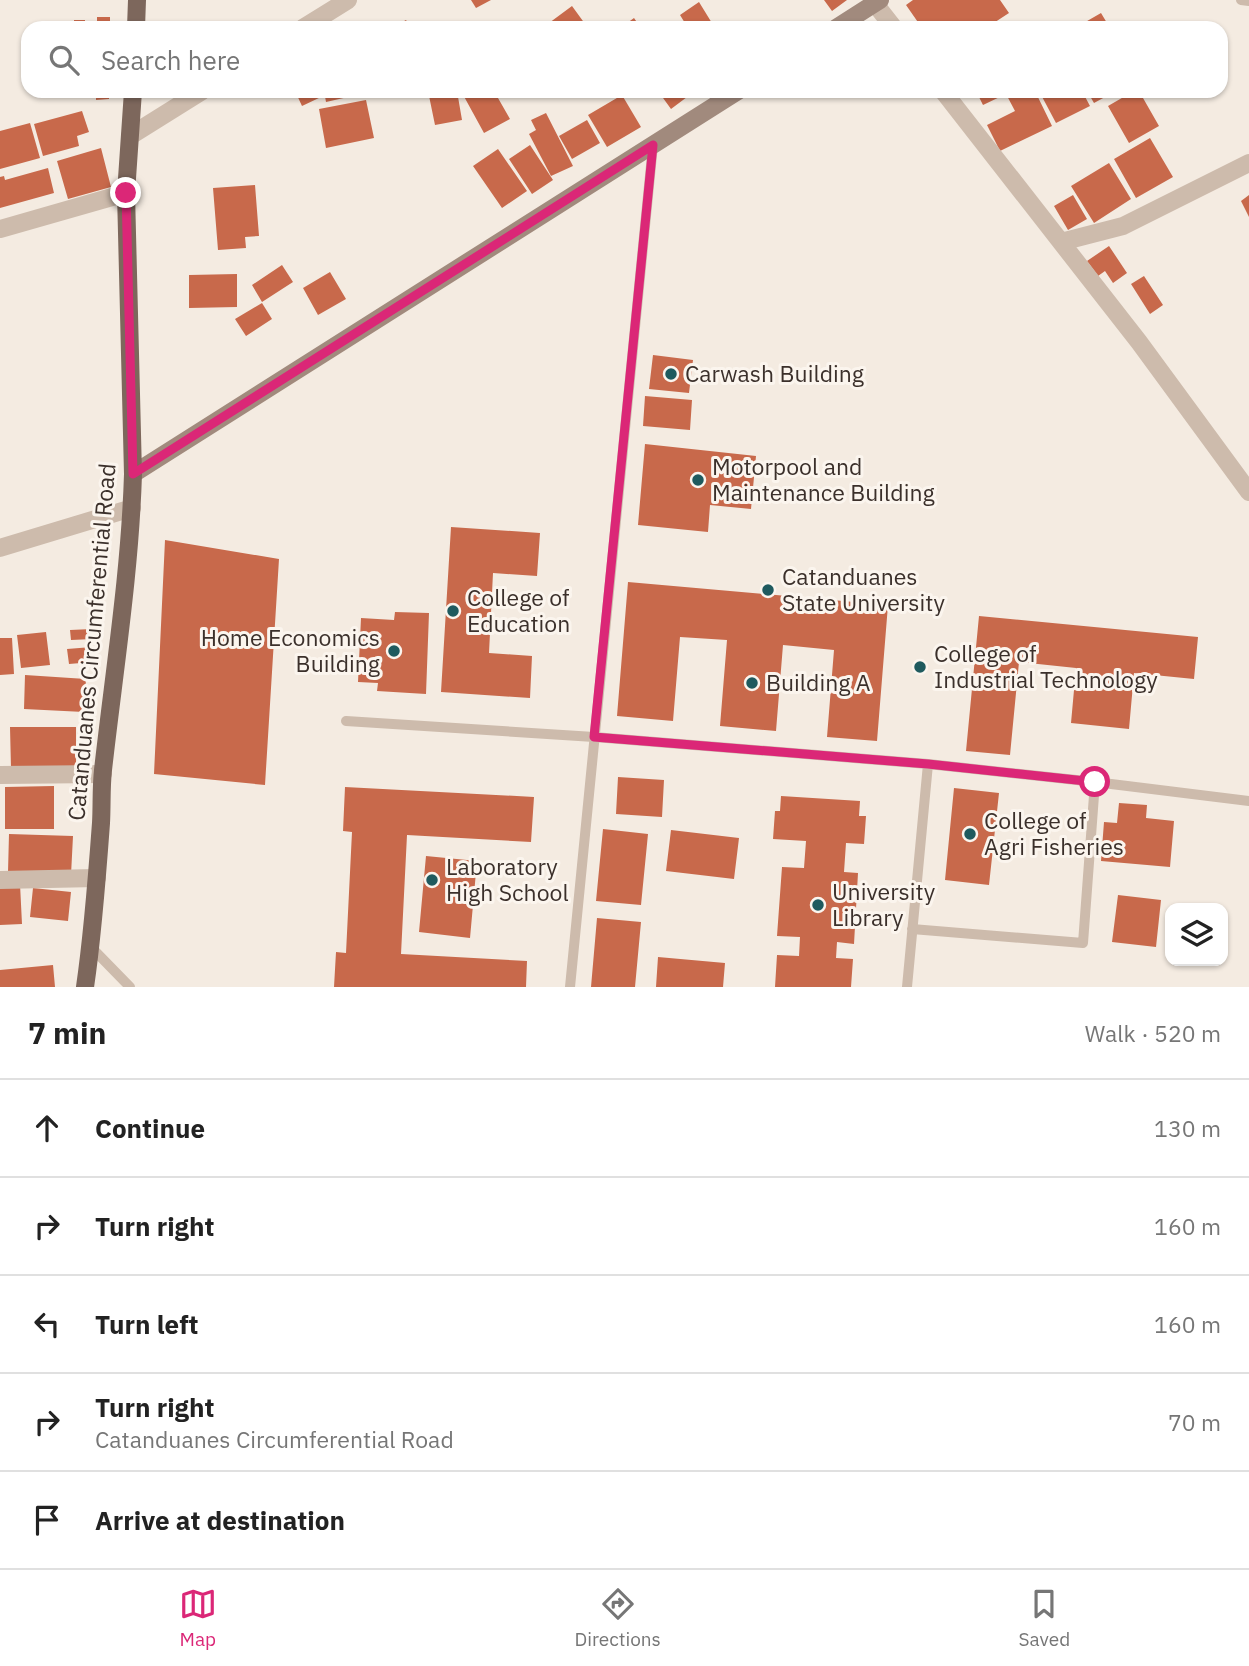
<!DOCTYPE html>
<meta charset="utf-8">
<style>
body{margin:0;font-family:"IBM Plex Sans",sans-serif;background:#f2f2f2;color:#222}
.controls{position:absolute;right:21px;bottom:21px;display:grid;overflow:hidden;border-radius:14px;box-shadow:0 2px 5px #0004}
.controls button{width:63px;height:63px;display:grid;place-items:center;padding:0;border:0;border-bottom:2px solid #e0e0e0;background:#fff;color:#222;font:35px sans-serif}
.stop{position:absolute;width:21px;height:21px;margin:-16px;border:5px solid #db2777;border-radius:50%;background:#fff}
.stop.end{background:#db2777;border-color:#fff;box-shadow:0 2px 7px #0008}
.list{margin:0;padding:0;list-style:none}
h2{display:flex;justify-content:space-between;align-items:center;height:91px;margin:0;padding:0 28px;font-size:30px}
h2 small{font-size:23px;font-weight:400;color:#767676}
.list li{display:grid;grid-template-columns:46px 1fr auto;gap:21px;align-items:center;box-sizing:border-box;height:98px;padding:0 28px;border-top:2px solid #e0e0e0}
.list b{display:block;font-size:26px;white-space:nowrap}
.list p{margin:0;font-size:23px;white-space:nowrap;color:#767676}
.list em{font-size:23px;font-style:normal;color:#767676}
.icon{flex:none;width:38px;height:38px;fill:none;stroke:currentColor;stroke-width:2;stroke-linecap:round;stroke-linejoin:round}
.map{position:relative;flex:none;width:1249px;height:987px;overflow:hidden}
.search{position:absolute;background:#fff;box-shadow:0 2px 5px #0004;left:21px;right:21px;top:21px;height:77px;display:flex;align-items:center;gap:18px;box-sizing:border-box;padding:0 24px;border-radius:21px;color:#767676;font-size:26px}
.sheet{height:581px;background:#fff}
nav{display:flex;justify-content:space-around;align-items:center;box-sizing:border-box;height:98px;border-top:2px solid #e0e0e0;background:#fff;font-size:19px;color:#767676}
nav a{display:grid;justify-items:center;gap:4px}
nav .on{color:#db2777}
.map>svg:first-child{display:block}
.building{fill:#c8694b}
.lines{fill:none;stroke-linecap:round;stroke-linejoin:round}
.lane{stroke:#cdbbac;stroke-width:10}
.street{stroke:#cdbbac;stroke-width:18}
.secondary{stroke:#a18a7d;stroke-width:18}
.primary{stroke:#7d675c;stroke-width:18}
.route{stroke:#db2777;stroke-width:9}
.poi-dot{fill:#1f5a5e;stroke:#fbf5ee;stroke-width:2.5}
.labels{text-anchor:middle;stroke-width:6;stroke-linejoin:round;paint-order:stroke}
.poi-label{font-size:23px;fill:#3b302b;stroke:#fbf5ee;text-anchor:start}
.street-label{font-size:23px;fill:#3b302b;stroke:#fbf5ee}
</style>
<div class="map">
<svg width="1249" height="987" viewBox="0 0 1249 987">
<rect width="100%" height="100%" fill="#f4ebe1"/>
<!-- building -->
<path class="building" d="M 471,0 L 491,0 L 476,8 Z
M 824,0 L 847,0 L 832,11 Z
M 913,0 L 1000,0 L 1009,13 L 986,28 L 922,28 L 906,5 Z
M 699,2 L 715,28 L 688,28 L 680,15 Z
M 572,6 L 588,28 L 552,28 L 549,23 Z
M 1101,13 L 1110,28 L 1075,28 Z
M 97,17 L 110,17 L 110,28 L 97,28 Z
M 634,18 L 641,28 L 624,28 L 623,26 Z
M 74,20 L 85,20 L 85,28 L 74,28 Z
M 406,20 L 411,28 L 391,28 Z
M 177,23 L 229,23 L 229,28 L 177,28 Z
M 96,91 L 109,91 L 109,99 L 96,100 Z
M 295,91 L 318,91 L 321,97 L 302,106 Z
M 324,91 L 347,91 L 348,97 L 326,102 Z
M 428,91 L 457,91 L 462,120 L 435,125 Z
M 461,91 L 494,91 L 510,119 L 484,133 Z
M 658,91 L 695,91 L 671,109 Z
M 976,91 L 1035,91 L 1052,126 L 1000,151 L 987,125 L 1015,111 L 1006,94 L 983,105 Z
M 1039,91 L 1082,91 L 1090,106 L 1056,123 Z
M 1087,91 L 1116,91 L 1094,103 Z
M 1134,91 L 1139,91 L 1159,126 L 1129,143 L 1108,106 Z
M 622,95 L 641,127 L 607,147 L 588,115 Z
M 366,100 L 374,138 L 326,148 L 319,109 Z
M 82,111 L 89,132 L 77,136 L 79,146 L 43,156 L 34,124 Z
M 546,113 L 573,166 L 551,176 L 529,134 L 536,130 L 531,120 Z
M 587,120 L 600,143 L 572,159 L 559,136 Z
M 30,123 L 40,158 L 0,169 L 0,131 Z
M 1150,138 L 1173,177 L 1136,198 L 1114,159 Z
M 530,145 L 553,180 L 532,194 L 509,159 Z
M 101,148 L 111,187 L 68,199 L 57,161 Z
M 498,149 L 527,191 L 502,208 L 473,166 Z
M 1109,163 L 1131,199 L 1094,223 L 1071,186 Z
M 48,168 L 54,193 L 0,208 L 0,177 L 4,176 L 5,180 Z
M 255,185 L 259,236 L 245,237 L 246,248 L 218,250 L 213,188 Z
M 1073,195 L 1087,219 L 1068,230 L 1054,206 Z
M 1249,195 L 1249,217 L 1241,201 Z
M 1109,246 L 1127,273 L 1113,283 L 1105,271 L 1098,276 L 1087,261 Z
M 282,265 L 293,282 L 262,302 L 252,285 Z
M 330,272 L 346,299 L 318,315 L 303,288 Z
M 237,274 L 237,307 L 189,308 L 189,275 Z
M 1144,276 L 1163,305 L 1150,314 L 1131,284 Z
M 262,303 L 272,319 L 246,336 L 235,319 Z
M 653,355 L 693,360 L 689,393 L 649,389 Z
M 645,396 L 692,400 L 690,430 L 643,426 Z
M 645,444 L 756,456 L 751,509 L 710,505 L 708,532 L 638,525 Z
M 451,527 L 540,533 L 537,576 L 493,573 L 489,653 L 532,656 L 530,698 L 441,692 Z
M 165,540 L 279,559 L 265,785 L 154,774 Z
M 628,582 L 888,605 L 877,741 L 827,737 L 834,650 L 783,645 L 776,731 L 720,726 L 727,640 L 680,637 L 673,721 L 617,716 Z
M 395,612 L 429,613 L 426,694 L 377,691 L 378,683 L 358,682 L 361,618 L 394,620 Z
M 979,616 L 1198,637 L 1194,679 L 1134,673 L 1129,729 L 1071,723 L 1076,668 L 1019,662 L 1010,755 L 966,751 Z
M 92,629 L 93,639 L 71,640 L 70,630 Z
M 46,632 L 50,665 L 21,668 L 17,635 Z
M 0,638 L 12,638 L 14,674 L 0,675 Z
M 92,647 L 93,662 L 69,664 L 67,649 Z
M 25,675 L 86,679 L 84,712 L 24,709 Z
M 10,727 L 76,727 L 76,768 L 11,768 Z
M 618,777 L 664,780 L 662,817 L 616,814 Z
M 54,786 L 54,829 L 5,829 L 5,787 Z
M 345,787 L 534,797 L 531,842 L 407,835 L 401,954 L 527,961 L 526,987 L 334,987 L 336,952 L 346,953 L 352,832 L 343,831 Z
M 954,788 L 999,793 L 989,885 L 945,880 Z
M 781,796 L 860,801 L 859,816 L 866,816 L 864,844 L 846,843 L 844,872 L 858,873 L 854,944 L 837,942 L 836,958 L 853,959 L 851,987 L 775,987 L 777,955 L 799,956 L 800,937 L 777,936 L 782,867 L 804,868 L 806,841 L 773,839 L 775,811 L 780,811 Z
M 1119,803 L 1147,805 L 1146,818 L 1174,821 L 1170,867 L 1101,861 L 1104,822 L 1117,823 Z
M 603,829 L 648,834 L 641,905 L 596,901 Z
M 671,830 L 739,838 L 734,879 L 666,871 Z
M 9,834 L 73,836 L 71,875 L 8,872 Z
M 426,856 L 477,861 L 470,938 L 419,932 Z
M 20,884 L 22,924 L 0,925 L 0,885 Z
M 33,888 L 71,892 L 68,921 L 30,917 Z
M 1118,895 L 1161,900 L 1156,947 L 1112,942 Z
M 597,918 L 641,922 L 635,987 L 591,987 Z
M 658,957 L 725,963 L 723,987 L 656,987 Z
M 53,965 L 55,987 L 0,987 L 0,970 Z"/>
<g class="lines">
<!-- lane -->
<path class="lane" d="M 1241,0 L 1249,1
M 346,721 L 594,737 L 928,764 L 1095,782 L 1083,943 L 912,929
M 1095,782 L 1249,801
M 91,947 L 130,987
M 570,987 L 653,145
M 907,987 L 928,764"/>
<!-- street -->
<path class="street" d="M 872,0 L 894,28
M 303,28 L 348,0
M 943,91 L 1139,342 L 1249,492
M 130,136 L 202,91
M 0,229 L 126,193
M 1061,242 L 1123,226 L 1249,163
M 0,548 L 132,508
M 0,775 L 103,774
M 0,880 L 97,878"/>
<!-- secondary -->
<path class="secondary" d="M 836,28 L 880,0
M 133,474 L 738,91"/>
<!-- primary -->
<path class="primary" d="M 136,28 L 137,0
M 85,987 C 93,933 97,878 101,823 C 102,806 101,788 103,770 C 114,672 130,573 133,474 L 126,193 L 133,91"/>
</g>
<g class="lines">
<!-- route -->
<path class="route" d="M 126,193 L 133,474 L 653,145 L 594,737 L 928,764 L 1095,782"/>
</g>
<!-- markers -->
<g class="poi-dot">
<circle cx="671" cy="374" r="7"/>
<circle cx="698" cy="480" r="7"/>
<circle cx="768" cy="590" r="7"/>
<circle cx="453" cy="611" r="7"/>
<circle cx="394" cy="651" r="7"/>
<circle cx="920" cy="667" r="7"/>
<circle cx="752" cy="683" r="7"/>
<circle cx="970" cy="834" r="7"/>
<circle cx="432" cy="880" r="7"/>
<circle cx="818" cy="905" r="7"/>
</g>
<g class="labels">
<!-- poi labels -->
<g class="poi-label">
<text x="685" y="382">Carwash Building</text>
<text x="712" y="475">Motorpool and<tspan x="712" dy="26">Maintenance Building</tspan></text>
<text x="782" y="585">Catanduanes<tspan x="782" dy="26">State University</tspan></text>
<text x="467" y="606">College of<tspan x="467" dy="26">Education</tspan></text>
<text x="380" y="646" text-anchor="end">Home Economics<tspan x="380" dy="26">Building</tspan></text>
<text x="934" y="662">College of<tspan x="934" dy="26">Industrial Technology</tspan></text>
<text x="766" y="691">Building A</text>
<text x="984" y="829">College of<tspan x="984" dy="26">Agri Fisheries</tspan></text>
<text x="446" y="875">Laboratory<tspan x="446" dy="26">High School</tspan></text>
<text x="832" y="900">University<tspan x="832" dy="26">Library</tspan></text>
</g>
<!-- street labels -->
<g class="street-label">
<text transform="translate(92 642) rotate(-85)" y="8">Catanduanes Circumferential Road</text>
</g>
</g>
</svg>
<div class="controls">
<button><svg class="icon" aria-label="layers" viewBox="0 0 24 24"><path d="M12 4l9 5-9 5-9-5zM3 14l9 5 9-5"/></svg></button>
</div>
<div class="stop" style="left:1095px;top:782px"></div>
<div class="stop end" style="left:126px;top:193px"></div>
<div class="search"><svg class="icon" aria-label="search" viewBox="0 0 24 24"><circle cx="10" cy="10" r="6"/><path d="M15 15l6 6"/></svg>Search here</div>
</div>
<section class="sheet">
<h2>7 min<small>Walk · 520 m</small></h2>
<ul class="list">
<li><svg class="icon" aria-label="ahead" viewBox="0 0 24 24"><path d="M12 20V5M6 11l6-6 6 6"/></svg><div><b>Continue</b></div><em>130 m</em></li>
<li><svg class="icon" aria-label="right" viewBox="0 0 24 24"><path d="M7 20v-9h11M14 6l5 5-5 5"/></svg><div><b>Turn right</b></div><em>160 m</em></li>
<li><svg class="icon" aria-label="left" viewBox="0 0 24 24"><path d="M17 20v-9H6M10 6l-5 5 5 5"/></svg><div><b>Turn left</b></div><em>160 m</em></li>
<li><svg class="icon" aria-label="right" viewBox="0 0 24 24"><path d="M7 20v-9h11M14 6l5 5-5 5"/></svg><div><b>Turn right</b><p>Catanduanes Circumferential Road</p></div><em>70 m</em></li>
<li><svg class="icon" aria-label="arrive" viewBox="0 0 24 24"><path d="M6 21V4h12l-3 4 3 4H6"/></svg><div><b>Arrive at destination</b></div></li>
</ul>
</section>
<nav>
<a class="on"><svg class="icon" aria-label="map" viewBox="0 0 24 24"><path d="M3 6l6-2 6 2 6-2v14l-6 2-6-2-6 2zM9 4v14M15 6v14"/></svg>Map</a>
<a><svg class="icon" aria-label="directions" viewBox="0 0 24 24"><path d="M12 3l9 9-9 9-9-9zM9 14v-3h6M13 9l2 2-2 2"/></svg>Directions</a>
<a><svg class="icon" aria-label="saved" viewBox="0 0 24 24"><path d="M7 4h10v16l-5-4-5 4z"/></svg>Saved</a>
</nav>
